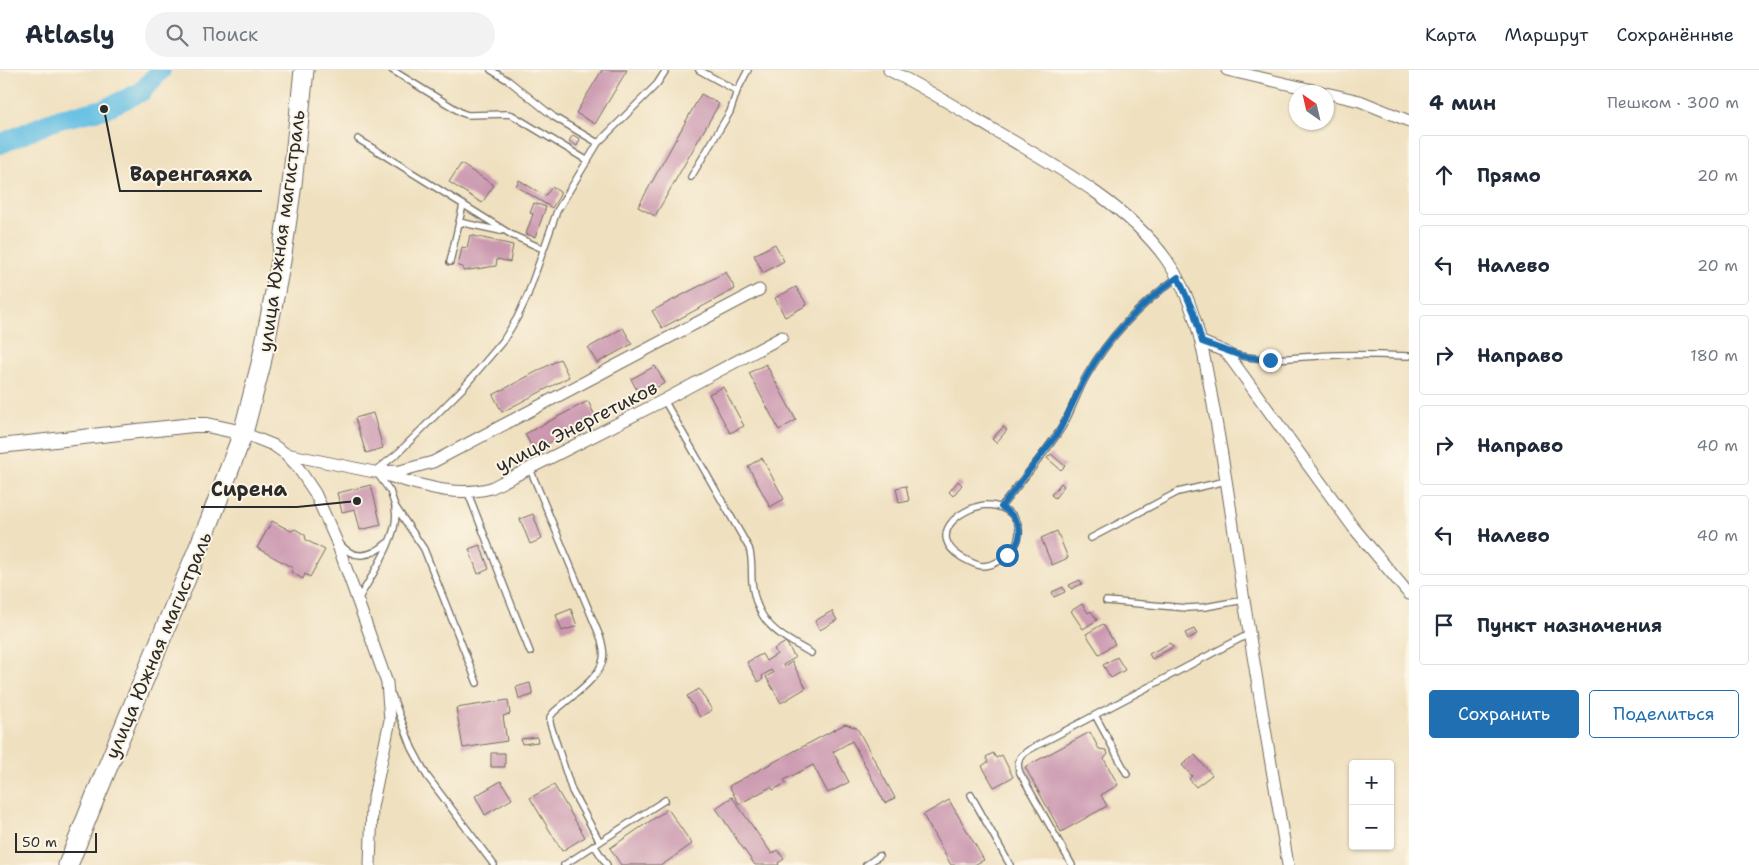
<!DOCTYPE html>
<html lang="ru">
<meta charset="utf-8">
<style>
body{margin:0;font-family:"Shantell Sans",sans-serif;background:#f2f2f3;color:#1f2937}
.controls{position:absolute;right:15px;bottom:15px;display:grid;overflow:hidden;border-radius:5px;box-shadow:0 1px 4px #0004}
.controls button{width:45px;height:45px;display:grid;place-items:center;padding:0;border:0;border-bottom:1px solid #e0e1e3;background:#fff;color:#1f2937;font:25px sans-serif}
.compass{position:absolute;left:1289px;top:15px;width:45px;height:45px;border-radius:50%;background:#fff;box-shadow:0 1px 4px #0004;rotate:326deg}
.scale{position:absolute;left:15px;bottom:12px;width:82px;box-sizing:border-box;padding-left:5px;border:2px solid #2b2b2b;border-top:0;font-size:14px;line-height:18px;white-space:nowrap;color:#2b2b2b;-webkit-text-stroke:4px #fcf5e5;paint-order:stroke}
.stop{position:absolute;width:15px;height:15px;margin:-11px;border:4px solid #1f6fb2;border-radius:50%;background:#fff}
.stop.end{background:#1f6fb2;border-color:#fff;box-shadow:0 1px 5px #0008}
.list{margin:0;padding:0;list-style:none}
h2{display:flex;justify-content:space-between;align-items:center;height:65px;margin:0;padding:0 20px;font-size:21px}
h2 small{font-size:16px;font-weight:400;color:#747a83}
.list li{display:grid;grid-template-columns:32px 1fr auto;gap:15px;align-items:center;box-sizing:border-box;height:80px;margin:0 10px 10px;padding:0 10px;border:1px solid #e0e1e3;border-radius:5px}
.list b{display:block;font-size:19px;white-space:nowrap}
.list em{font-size:16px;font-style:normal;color:#747a83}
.actions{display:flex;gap:10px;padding:15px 20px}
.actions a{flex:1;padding:11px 0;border:1px solid #1f6fb2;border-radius:5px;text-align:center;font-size:18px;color:#1f6fb2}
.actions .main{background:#1f6fb2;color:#fff}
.icon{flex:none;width:28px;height:28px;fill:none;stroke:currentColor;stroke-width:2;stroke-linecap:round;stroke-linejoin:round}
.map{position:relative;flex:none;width:1409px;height:795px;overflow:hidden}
header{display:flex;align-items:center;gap:30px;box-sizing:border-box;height:70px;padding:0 25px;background:#fff;border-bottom:1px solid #e0e1e3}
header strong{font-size:24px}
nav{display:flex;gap:28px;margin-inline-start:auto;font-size:18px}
.search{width:350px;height:45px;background:#f2f2f3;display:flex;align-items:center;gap:12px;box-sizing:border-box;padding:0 18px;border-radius:28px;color:#747a83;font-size:19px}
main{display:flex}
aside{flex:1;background:#fff}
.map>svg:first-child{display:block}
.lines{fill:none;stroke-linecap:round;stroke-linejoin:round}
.river{stroke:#66c0e4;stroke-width:20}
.building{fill:#cb98b0}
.service-casing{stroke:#706a5f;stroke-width:8}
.minor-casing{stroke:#706a5f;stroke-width:13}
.tertiary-casing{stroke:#706a5f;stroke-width:16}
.trunk-casing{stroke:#706a5f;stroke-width:21}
.service{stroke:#fff;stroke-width:5.5}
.minor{stroke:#fff;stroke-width:11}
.tertiary{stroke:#fff;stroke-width:14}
.trunk{stroke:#fff;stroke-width:19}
.route{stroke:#1f6fb2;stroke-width:6}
.labels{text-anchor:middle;stroke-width:4;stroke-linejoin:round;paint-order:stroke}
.street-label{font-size:19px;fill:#2b2b2b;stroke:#fcf5e5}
.leader{fill:none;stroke:#2b2b2b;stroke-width:2}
.callout-dot{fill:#2b2b2b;stroke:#fcf5e5;stroke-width:2}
.callout-label{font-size:20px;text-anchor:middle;font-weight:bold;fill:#2b2b2b;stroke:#fcf5e5;stroke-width:4;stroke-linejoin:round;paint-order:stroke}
</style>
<header>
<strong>Atlasly</strong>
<div class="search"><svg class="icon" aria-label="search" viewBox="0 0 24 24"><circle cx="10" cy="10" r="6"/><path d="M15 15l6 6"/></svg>Поиск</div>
<nav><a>Карта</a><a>Маршрут</a><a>Сохранённые</a></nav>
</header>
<main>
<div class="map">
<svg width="1409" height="795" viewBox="0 0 1409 795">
<rect width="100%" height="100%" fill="#fcf5e5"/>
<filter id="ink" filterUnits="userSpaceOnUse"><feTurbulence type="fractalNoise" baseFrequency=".02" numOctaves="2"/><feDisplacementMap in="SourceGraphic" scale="10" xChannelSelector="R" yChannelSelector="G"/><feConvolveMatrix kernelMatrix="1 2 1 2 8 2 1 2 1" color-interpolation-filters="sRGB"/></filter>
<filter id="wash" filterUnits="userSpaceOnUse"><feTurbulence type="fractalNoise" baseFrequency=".0096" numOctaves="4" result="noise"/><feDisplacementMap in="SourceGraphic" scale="20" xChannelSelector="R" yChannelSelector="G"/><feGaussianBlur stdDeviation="1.12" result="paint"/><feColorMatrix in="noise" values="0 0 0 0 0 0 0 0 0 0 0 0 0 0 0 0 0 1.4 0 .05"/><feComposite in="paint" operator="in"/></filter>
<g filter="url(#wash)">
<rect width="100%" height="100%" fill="#efe0bf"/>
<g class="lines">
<!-- river -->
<path class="river" d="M 0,74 L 56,50 L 104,39 L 141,22 L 161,0"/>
</g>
<g id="blocks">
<!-- building -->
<path class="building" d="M 602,0 L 627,0 L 595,54 L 576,43 Z
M 701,24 L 719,34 L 655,146 L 638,137 Z
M 573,65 L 580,69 L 577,76 L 569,71 Z
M 461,94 L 494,115 L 482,133 L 449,112 Z
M 519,110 L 545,126 L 552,117 L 560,122 L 560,125 L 552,138 L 516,116 Z
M 534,133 L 546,137 L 535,167 L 526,164 L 533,144 L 530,143 Z
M 470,165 L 513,175 L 510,192 L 497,189 L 496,196 L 463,201 L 463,197 L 458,196 L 462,177 L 467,178 Z
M 775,174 L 784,191 L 763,203 L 754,185 Z
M 726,202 L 735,219 L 662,258 L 652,241 Z
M 796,217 L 807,235 L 785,247 L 775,228 Z
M 623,258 L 632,274 L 597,293 L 588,278 Z
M 560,289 L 569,307 L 502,342 L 493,325 Z
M 766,294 L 796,350 L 779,360 L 749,303 Z
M 655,296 L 665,313 L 640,326 L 631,309 Z
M 723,317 L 744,356 L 730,363 L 709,324 Z
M 588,331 L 596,348 L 534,381 L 525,364 Z
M 373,343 L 383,378 L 366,383 L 355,348 Z
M 1003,357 L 1007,360 L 996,373 L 992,369 Z
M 1051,384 L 1065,396 L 1061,400 L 1047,388 Z
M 762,388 L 784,429 L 770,437 L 748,396 Z
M 958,411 L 962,415 L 953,426 L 949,422 Z
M 1061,413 L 1064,416 L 1055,428 L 1051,425 Z
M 371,415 L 381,455 L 360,460 L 355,439 L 342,442 L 337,423 Z
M 906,416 L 909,431 L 899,433 L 896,418 Z
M 533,444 L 542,469 L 530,474 L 520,449 Z
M 272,451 L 291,461 L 295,459 L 305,465 L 306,470 L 325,480 L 310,507 L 305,504 L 303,509 L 291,502 L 293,498 L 257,478 Z
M 1057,461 L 1068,488 L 1052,495 L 1041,468 Z
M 480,475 L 489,499 L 478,504 L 469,479 Z
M 1080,510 L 1082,514 L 1071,519 L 1069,515 Z
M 1063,517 L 1065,522 L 1054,527 L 1052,522 Z
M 1082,534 L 1088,543 L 1091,541 L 1097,550 L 1083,559 L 1071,541 Z
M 571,539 L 577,556 L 562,561 L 556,545 Z
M 832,541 L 837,550 L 820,560 L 815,551 Z
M 1103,554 L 1115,574 L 1099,584 L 1086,564 Z
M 1194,559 L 1197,564 L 1188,569 L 1185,563 Z
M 786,572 L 795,588 L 783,595 L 784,597 L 792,592 L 806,618 L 781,633 L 766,607 L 773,603 L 771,600 L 762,606 L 763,609 L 758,612 L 747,592 L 762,584 L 766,591 L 777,584 L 774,579 Z
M 1170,573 L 1173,577 L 1152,589 L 1149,584 Z
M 1117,587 L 1125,600 L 1111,608 L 1103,595 Z
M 530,613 L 533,625 L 519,629 L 516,617 Z
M 699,619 L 712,640 L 700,647 L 687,626 Z
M 508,630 L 510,644 L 503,646 L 507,671 L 463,678 L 456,638 Z
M 845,654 L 857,658 L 895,728 L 885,733 L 852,671 L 833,682 L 849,712 L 828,723 L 813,695 L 784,710 L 786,713 L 773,720 L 771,717 L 739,734 L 729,716 Z
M 1090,662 L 1099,679 L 1106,680 L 1108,684 L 1104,689 L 1118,715 L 1101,725 L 1107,736 L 1061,762 L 1025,697 Z
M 537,667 L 538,672 L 522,674 L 521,669 Z
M 491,683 L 505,683 L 505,697 L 491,697 Z
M 993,683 L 996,688 L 1002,685 L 1013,707 L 994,717 L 982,696 L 988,692 L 986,687 Z
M 1195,685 L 1212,705 L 1196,717 L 1189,709 L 1192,706 L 1182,695 Z
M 501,711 L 512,729 L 485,745 L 475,726 Z
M 554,715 L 585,767 L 562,781 L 530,728 Z
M 732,727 L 772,784 L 778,780 L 784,789 L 778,793 L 779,795 L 755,795 L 740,774 L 716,738 Z
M 949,730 L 984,790 L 974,795 L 951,795 L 923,745 Z
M 668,739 L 692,774 L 662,795 L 621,795 L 610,778 Z"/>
</g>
</g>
<g filter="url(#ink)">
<use href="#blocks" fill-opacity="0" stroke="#706a5f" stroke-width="1"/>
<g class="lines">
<defs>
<path id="service" d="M 392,0 L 462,43 L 468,45 L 507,44 L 512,45 L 588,91
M 491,0 L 509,11 L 554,47 L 598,73
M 699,0 L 737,21
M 358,69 L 512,165 L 543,179
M 691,107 L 730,42 L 737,21 L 748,0
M 459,152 L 501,161
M 450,192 L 463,135
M 1230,283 C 1265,294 1300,286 1336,285 C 1360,284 1385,285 1409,286
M 664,330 L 749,478 C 753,490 751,500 752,512 C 756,553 779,565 811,583
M 378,399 L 398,383 L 463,318 L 503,271 L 517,248 L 527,227 L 557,141 L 598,73 L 657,14 L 666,0
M 530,399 L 601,569 C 603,577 605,585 602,593 C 596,611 568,629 554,642 L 550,647 L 550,653 L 572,721 L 600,772
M 379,406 L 390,421 L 395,436 L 424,479 L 477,613
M 468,423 L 530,582
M 985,435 C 1020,435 1031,467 1004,488 C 997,493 991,496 982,496 C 975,495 968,491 961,487 C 927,465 958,439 985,435 Z
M 1001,437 C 1021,411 1044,385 1062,357 C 1072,341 1077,322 1087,305 C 1109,267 1142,233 1178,207
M 1091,468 L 1178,422 L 1226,411
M 341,475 C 355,491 372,486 387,473
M 358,530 C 370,508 401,463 395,439
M 1106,531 L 1187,538 L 1205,537 L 1244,530
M 392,625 L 412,678 L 427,706 L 494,795
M 1095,645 L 1127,704
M 971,725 L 1010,795
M 594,775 L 607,795
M 564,795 L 665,730
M 866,795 L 879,786
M 1072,795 L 1020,703 C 1013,686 1027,681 1040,674 L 1249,564"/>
<path id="minor" d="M 889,0 C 925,18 959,39 994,60 C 1052,94 1126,133 1166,189 C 1196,231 1203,280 1212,329 C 1223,387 1232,446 1240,505 C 1255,602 1272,698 1288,795
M 1227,0 L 1360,31 L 1409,51
M 1202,272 L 1226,282 L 1353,457 L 1409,524
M 243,363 L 273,375 L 286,384 L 297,396 L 315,423 L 336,470 L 387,613 L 390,650 L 372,737 L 370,795
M 286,384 L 374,402 L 400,401 L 433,392 L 759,220
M 385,405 C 422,415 454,428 491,418 L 664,330 L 782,267"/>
<path id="tertiary" d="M 0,376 L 193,355 L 207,355 L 243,363"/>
<path id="trunk" d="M 68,795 L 96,725 L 209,453 L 243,363 L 261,294 L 281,191 L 292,114 L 304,0"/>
</defs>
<!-- service casing -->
<use href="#service" class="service-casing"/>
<!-- minor casing -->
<use href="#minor" class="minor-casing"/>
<!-- tertiary casing -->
<use href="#tertiary" class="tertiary-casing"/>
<!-- trunk casing -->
<use href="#trunk" class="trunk-casing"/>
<!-- service -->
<use href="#service" class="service"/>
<!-- minor -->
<use href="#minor" class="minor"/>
<!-- tertiary -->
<use href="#tertiary" class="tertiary"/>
<!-- trunk -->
<use href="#trunk" class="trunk"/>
</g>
</g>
<g class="lines" filter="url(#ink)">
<!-- route -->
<path class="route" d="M 1007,485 C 1027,468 1022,449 1001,437 L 1056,366 C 1068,347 1075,326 1086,307 C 1107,268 1142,233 1178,207 L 1194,243 L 1202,272 L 1241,286 L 1270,290"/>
</g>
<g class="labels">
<!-- street labels -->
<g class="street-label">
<text transform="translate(281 161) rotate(-82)" y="7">улица Южная магистраль</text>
<text transform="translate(576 356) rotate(-27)" y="7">улица Энергетиков</text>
<text transform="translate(158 575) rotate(-67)" y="7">улица Южная магистраль</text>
</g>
</g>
<!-- callouts -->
<path class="leader" d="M104 39L120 121H262M357 431L297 437H201"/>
<g class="callout-dot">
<circle cx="104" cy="39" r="5"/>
<circle cx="357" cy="431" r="5"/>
</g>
<g class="callout-label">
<text x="191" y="111">Варенгаяха</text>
<text x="249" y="426">Сирена</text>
</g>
</svg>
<div class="controls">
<button>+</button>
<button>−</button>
</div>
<svg class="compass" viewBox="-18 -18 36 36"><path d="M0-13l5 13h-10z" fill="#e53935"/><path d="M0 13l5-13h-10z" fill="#747a83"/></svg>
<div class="scale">50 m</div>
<div class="stop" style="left:1007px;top:485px"></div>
<div class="stop end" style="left:1270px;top:290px"></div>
</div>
<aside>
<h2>4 мин<small>Пешком · 300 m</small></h2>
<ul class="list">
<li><svg class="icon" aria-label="ahead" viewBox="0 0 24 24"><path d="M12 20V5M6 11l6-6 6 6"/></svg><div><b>Прямо</b></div><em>20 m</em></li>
<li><svg class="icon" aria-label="left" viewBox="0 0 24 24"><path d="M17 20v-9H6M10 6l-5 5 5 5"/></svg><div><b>Налево</b></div><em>20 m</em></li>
<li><svg class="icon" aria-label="right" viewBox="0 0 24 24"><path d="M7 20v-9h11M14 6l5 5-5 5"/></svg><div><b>Направо</b></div><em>180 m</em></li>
<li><svg class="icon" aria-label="right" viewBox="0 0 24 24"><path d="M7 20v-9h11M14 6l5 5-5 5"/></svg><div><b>Направо</b></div><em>40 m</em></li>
<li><svg class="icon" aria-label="left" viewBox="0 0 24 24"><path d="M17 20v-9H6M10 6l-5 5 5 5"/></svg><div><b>Налево</b></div><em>40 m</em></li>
<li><svg class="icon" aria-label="arrive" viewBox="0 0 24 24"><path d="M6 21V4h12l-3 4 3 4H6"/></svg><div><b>Пункт назначения</b></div></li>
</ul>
<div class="actions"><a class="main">Сохранить</a><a>Поделиться</a></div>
</aside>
</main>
